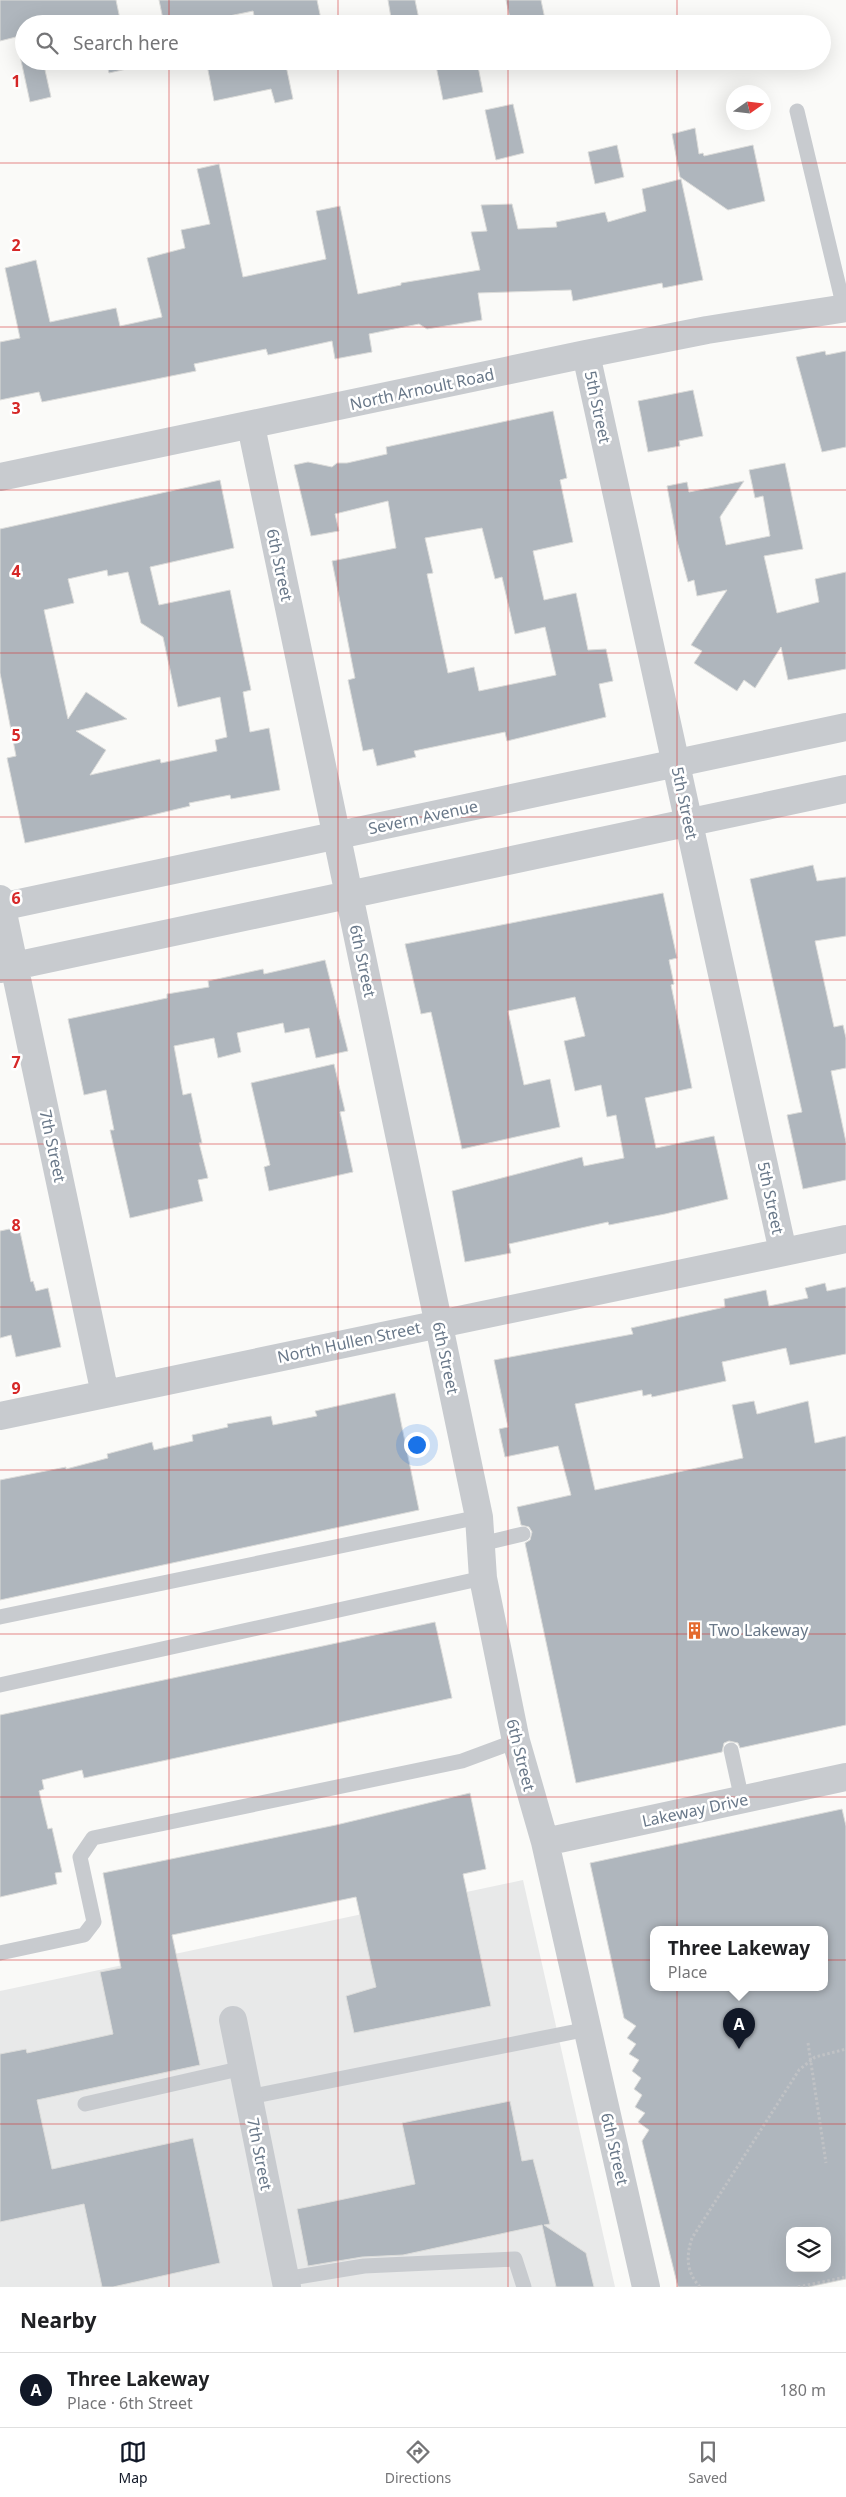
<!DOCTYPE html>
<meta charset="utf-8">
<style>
body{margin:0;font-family:"Noto Sans",sans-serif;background:#f2f2f2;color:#202124}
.controls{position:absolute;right:15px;bottom:15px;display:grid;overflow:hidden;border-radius:10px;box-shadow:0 5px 20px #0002}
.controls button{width:45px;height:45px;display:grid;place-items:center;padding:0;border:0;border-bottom:1px solid #e0e0e0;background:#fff;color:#202124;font:25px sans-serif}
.compass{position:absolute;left:726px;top:85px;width:45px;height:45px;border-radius:50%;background:#fff;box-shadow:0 5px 20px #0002;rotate:76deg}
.you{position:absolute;left:416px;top:1444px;width:18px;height:18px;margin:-12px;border:4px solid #fff;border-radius:50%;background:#1a73e8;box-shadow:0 0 0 8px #1a73e833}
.badge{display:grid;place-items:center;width:32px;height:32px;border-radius:50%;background:#111827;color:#fff;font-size:16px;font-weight:700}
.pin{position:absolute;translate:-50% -41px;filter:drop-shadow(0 1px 2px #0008)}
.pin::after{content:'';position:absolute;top:26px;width:18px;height:15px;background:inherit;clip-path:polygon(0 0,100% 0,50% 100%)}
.popup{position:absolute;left:650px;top:1926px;width:178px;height:65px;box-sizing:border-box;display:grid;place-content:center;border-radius:10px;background:#fff;filter:drop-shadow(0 1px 4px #0005);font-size:16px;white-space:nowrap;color:#757577}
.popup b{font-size:19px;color:#202124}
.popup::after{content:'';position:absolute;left:50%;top:100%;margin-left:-10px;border:10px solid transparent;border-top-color:#fff}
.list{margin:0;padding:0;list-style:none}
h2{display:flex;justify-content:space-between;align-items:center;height:65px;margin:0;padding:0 20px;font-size:21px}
h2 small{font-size:16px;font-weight:400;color:#757577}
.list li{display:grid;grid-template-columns:32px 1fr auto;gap:15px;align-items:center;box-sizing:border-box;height:75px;padding:0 20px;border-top:1px solid #e0e0e0}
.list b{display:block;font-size:19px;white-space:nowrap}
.list p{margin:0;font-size:16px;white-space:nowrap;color:#757577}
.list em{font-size:16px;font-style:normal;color:#757577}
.icon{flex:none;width:28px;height:28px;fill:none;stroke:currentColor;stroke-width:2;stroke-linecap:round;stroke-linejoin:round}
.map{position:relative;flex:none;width:846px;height:2287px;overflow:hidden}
.search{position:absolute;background:#fff;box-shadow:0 5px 20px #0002;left:15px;right:15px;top:15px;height:55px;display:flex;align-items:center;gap:12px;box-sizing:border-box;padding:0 18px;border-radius:28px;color:#757577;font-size:19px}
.sheet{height:140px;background:#fff}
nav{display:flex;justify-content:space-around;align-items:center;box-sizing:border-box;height:70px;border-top:1px solid #e0e0e0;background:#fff;font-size:14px;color:#757577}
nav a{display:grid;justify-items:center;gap:2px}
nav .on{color:#111827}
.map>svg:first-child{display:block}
.built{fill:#e8e9e9}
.building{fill:#afb6bd;stroke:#dcdcda;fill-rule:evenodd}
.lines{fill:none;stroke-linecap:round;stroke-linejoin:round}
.path{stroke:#c0c2c5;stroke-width:3;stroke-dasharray:2.5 2.5;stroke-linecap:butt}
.lane{stroke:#c8cbcf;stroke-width:15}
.street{stroke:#c8cbcf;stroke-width:28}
.grid{fill:none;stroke:#d62828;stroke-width:1;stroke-opacity:0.55}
.labels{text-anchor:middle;stroke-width:5;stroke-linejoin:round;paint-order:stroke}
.street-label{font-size:16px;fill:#697889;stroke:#fff}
.poi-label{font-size:16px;fill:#697889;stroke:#fff;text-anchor:start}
.grid-label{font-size:16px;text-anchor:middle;font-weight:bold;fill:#d62828;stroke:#fff;stroke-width:5;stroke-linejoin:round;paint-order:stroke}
</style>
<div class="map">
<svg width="846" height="2287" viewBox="0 0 846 2287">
<rect width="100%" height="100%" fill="#fafaf8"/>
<!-- built -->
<path class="built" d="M 523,1880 L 615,2287 L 0,2287 L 0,1991 Z"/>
<!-- building -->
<path class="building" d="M 0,0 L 116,0 L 121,24 L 24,24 L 24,61 L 43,61 L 51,97 L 30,102 L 16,37 L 0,41 Z
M 159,0 L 317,0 L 322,24 L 256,24 L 253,11 L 191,24 L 164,24 Z
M 388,0 L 415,0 L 420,24 L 392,24 Z
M 506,0 L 541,0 L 546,24 L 511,24 Z
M 106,61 L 129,61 L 131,68 L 109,73 Z
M 223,61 L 285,61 L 293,99 L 275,103 L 271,89 L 214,101 L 207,65 Z
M 435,61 L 477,61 L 483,92 L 443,100 Z
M 513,104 L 524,153 L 496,160 L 485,110 Z
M 695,128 L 699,154 L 703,153 L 704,156 L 753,145 L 765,201 L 728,210 L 680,177 L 672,134 Z
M 617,145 L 624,177 L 595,184 L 588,152 Z
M 219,164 L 243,277 L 326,259 L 316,211 L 340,206 L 358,294 L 401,285 L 401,283 L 480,270 L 471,232 L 487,231 L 481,205 L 512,204 L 518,229 L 557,227 L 556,222 L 605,212 L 608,222 L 646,211 L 642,189 L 681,179 L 703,280 L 663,288 L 662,283 L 573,301 L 571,290 L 478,293 L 482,320 L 427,329 L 419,324 L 369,334 L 372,352 L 335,359 L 332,341 L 268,355 L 266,349 L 194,364 L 196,371 L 42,402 L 39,392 L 0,400 L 0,342 L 20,338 L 5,268 L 36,260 L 50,322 L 116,308 L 120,326 L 162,317 L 147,258 L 185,248 L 181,230 L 210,224 L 197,169 Z
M 825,351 L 826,355 L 846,351 L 846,447 L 822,452 L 796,357 Z
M 693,390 L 703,436 L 679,441 L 680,446 L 648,452 L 638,401 Z
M 553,411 L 567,478 L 560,480 L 573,542 L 533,551 L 544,600 L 576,593 L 588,650 L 606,649 L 613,681 L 599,684 L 606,717 L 507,741 L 505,732 L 414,751 L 416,757 L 377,766 L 373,749 L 363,751 L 348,680 L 355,678 L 332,561 L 396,548 L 388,501 L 335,514 L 339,531 L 311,536 L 294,465 L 308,462 L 332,467 L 337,463 L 347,463 L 387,454 L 386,447 ZM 482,528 L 495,579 L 502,577 L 515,634 L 545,627 L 556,675 L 479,691 L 474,667 L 448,673 L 427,574 L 433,573 L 425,538 Z
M 785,463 L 803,549 L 764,556 L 777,613 L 819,602 L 815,579 L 846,572 L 846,669 L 788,680 L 781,647 L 755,688 L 744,680 L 737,691 L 694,663 L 702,651 L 691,645 L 727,590 L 697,596 L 694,580 L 688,582 L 677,541 L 667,486 L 687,482 L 689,492 L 744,481 L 720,517 L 726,545 L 770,536 L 763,496 L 755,498 L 749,470 Z
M 220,480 L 234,548 L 150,567 L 159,605 L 230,590 L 251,690 L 243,692 L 250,732 L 269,728 L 280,790 L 231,799 L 230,795 L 189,803 L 190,806 L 148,816 L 25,843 L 7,758 L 16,756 L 0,673 L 0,529 ZM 107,570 L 108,576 L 128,572 L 141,623 L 163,637 L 178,707 L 220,697 L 227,737 L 215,740 L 217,751 L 161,763 L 160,759 L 90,775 L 106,750 L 76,731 L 127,719 L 86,692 L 68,719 L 44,610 L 74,603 L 68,579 Z
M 813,865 L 817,881 L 846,877 L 846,936 L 815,941 L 834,1027 L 843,1025 L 846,1038 L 846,1068 L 831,1071 L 846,1142 L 846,1180 L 803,1189 L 787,1115 L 802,1112 L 750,879 Z
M 663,893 L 677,958 L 669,960 L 674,984 L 671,985 L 692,1088 L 645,1098 L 656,1148 L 714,1136 L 728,1199 L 665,1214 L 609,1225 L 608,1222 L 509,1244 L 511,1253 L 465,1262 L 452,1191 L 582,1157 L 584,1166 L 624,1158 L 616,1115 L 607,1117 L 601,1085 L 575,1091 L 564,1041 L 585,1036 L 575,997 L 508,1011 L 524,1085 L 550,1079 L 560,1127 L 462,1149 L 431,1012 L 421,1014 L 405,944 Z
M 325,960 L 348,1051 L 316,1058 L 309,1028 L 285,1033 L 283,1023 L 237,1033 L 241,1052 L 218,1058 L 214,1038 L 174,1046 L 183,1095 L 191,1093 L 202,1143 L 199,1143 L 208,1178 L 198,1180 L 203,1201 L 130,1218 L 110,1130 L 114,1130 L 106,1090 L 84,1095 L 68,1019 L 167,998 L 167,994 L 209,987 L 208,981 L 263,969 L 264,974 Z
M 334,1064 L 345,1111 L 340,1112 L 353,1172 L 269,1191 L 264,1167 L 270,1165 L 251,1083 Z
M 19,1227 L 31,1282 L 33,1281 L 36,1291 L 48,1288 L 61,1347 L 16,1357 L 11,1335 L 0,1338 L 0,1231 Z
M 825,1283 L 827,1291 L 846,1287 L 846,1354 L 790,1365 L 786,1348 L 722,1362 L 726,1381 L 652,1397 L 651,1394 L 643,1396 L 642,1390 L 575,1404 L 595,1490 L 743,1458 L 732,1405 L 754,1401 L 757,1414 L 808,1401 L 815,1443 L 846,1436 L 846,1725 L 740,1748 L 738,1743 L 729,1741 L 724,1743 L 722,1752 L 576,1783 L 525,1543 L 530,1540 L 532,1532 L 529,1527 L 521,1525 L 517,1507 L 571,1495 L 558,1446 L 505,1457 L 499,1429 L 508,1427 L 494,1360 L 633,1334 L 631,1328 L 725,1307 L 724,1299 L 766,1290 L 769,1306 L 808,1298 L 805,1288 Z
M 395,1393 L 419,1510 L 0,1600 L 0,1480 L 66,1467 L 66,1469 L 108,1458 L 107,1454 L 152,1442 L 154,1450 L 193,1441 L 192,1435 L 228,1427 L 227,1424 L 271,1416 L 273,1425 L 317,1416 L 315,1411 Z
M 435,1622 L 452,1698 L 84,1778 L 82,1770 L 42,1780 L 44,1789 L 39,1791 L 48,1829 L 52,1828 L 62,1872 L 55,1873 L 57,1884 L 0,1897 L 0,1715 Z
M 470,1793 L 486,1869 L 463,1874 L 491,2006 L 354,2033 L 346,1996 L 376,1987 L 356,1897 L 172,1935 L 200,2065 L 37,2100 L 52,2169 L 193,2138 L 220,2263 L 113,2287 L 102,2287 L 84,2204 L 0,2222 L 0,2054 L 26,2049 L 27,2053 L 113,2034 L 100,1972 L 121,1968 L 103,1873 L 336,1825 Z
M 842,1809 L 846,1826 L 846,2279 L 808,2287 L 678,2287 L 642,2141 L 649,2130 L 638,2122 L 645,2113 L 635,2107 L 642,2095 L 634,2089 L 641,2078 L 632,2071 L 639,2060 L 629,2054 L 636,2044 L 627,2038 L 636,2026 L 624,2018 L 590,1863 ZM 654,1930 L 824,1930 L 824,1988 L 654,1988 ZM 790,2231 L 827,2231 L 827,2268 L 790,2268 Z
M 510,2101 L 522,2161 L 533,2159 L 550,2224 L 544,2225 L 586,2253 L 594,2287 L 556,2287 L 542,2225 L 403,2255 L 362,2257 L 308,2266 L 297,2209 L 415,2184 L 402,2123 Z"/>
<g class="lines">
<!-- path -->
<path class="path" d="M 808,2043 L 826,2163
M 700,2287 C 686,2272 686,2256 692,2238 L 799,2070 L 815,2057 L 846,2049
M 798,2287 L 846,2277"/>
<!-- lane -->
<path class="lane" d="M 797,111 L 844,308
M 481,1544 L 523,1534
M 0,1617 L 479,1517
M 0,1685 L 483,1578
M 731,1750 L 742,1800
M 0,1953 L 84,1935 L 94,1922 L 80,1857 L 93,1838 L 462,1761 L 516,1741
M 249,2097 L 588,2029
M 85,2104 L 243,2068
M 285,2279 L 364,2266 L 515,2259 L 524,2287"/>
<!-- street -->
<path class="street" d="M 586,354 L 783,1252
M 251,426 L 479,1517 L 483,1578 L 516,1741 L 545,1842 L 646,2287
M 0,477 L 586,354 L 707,330 L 846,308
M 0,899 L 105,1394
M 0,907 L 846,727
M 0,969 L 846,789
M 0,1416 L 846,1239
M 545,1842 L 846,1777
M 233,2020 L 287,2287"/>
</g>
<!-- grid -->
<path class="grid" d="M 169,0 L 169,24M 338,0 L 338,24M 508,0 L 508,24M 677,0 L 677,24M 169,61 L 169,2287M 338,61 L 338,2287M 508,61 L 508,2287M 677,61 L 677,2287M 0,163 L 846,163M 0,327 L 846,327M 0,490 L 846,490M 0,653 L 846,653M 0,817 L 846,817M 0,980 L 846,980M 0,1144 L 846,1144M 0,1307 L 846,1307M 0,1470 L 846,1470M 0,1634 L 846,1634M 0,1797 L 846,1797M 0,1960 L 846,1960M 0,2124 L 846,2124"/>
<!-- icons -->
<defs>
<symbol id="building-bare" viewBox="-9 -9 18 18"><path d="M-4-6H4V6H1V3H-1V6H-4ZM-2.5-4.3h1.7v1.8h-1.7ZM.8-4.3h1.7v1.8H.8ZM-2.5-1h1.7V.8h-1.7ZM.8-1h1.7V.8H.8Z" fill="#e46a2e" stroke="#fff" stroke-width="2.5" paint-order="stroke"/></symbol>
</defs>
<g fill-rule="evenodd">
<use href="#building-bare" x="682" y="1618" width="25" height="25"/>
</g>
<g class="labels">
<!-- street labels -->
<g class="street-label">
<text transform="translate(422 389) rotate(-12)" y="6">North Arnoult Road</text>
<text transform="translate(598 407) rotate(78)" y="6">5th Street</text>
<text transform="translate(280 565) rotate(78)" y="6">6th Street</text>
<text transform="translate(685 803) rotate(78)" y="6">5th Street</text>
<text transform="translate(423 817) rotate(-12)" y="6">Severn Avenue</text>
<text transform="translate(363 961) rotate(78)" y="6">6th Street</text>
<text transform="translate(53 1146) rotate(78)" y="6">7th Street</text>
<text transform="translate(771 1198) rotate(78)" y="6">5th Street</text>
<text transform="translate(349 1342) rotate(-12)" y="6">North Hullen Street</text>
<text transform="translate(446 1358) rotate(78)" y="6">6th Street</text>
<text transform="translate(521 1755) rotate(76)" y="6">6th Street</text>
<text transform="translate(695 1810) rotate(-12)" y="6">Lakeway Drive</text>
<text transform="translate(615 2149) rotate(77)" y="6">6th Street</text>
<text transform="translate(260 2154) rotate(79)" y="6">7th Street</text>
</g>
<!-- poi labels -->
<g class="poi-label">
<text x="709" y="1636">Two Lakeway</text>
</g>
</g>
<g class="grid-label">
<text x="16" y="87">1</text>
<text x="16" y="251">2</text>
<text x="16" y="414">3</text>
<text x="16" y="577">4</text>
<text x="16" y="741">5</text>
<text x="16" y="904">6</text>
<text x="16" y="1068">7</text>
<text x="16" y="1231">8</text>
<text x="16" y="1394">9</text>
</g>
</svg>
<div class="controls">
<button><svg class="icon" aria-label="layers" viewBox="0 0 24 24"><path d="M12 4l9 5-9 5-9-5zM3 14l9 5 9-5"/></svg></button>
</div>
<svg class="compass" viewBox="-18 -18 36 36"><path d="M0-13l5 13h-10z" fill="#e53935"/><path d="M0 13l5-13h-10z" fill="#757577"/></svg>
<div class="you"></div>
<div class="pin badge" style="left:739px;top:2049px">A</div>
<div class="popup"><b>Three Lakeway</b>Place</div>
<div class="search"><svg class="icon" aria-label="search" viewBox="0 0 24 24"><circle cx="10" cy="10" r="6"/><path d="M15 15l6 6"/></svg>Search here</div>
</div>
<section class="sheet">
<h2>Nearby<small></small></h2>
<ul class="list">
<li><span class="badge">A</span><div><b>Three Lakeway</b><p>Place · 6th Street</p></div><em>180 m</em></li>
</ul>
</section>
<nav>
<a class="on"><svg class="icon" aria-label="map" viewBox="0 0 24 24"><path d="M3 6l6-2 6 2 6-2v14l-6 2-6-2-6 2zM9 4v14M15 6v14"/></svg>Map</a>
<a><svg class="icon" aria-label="directions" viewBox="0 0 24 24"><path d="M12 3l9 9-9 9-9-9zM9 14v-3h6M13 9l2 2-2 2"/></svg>Directions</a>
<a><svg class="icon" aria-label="saved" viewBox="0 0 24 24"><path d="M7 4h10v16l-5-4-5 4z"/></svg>Saved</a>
</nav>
